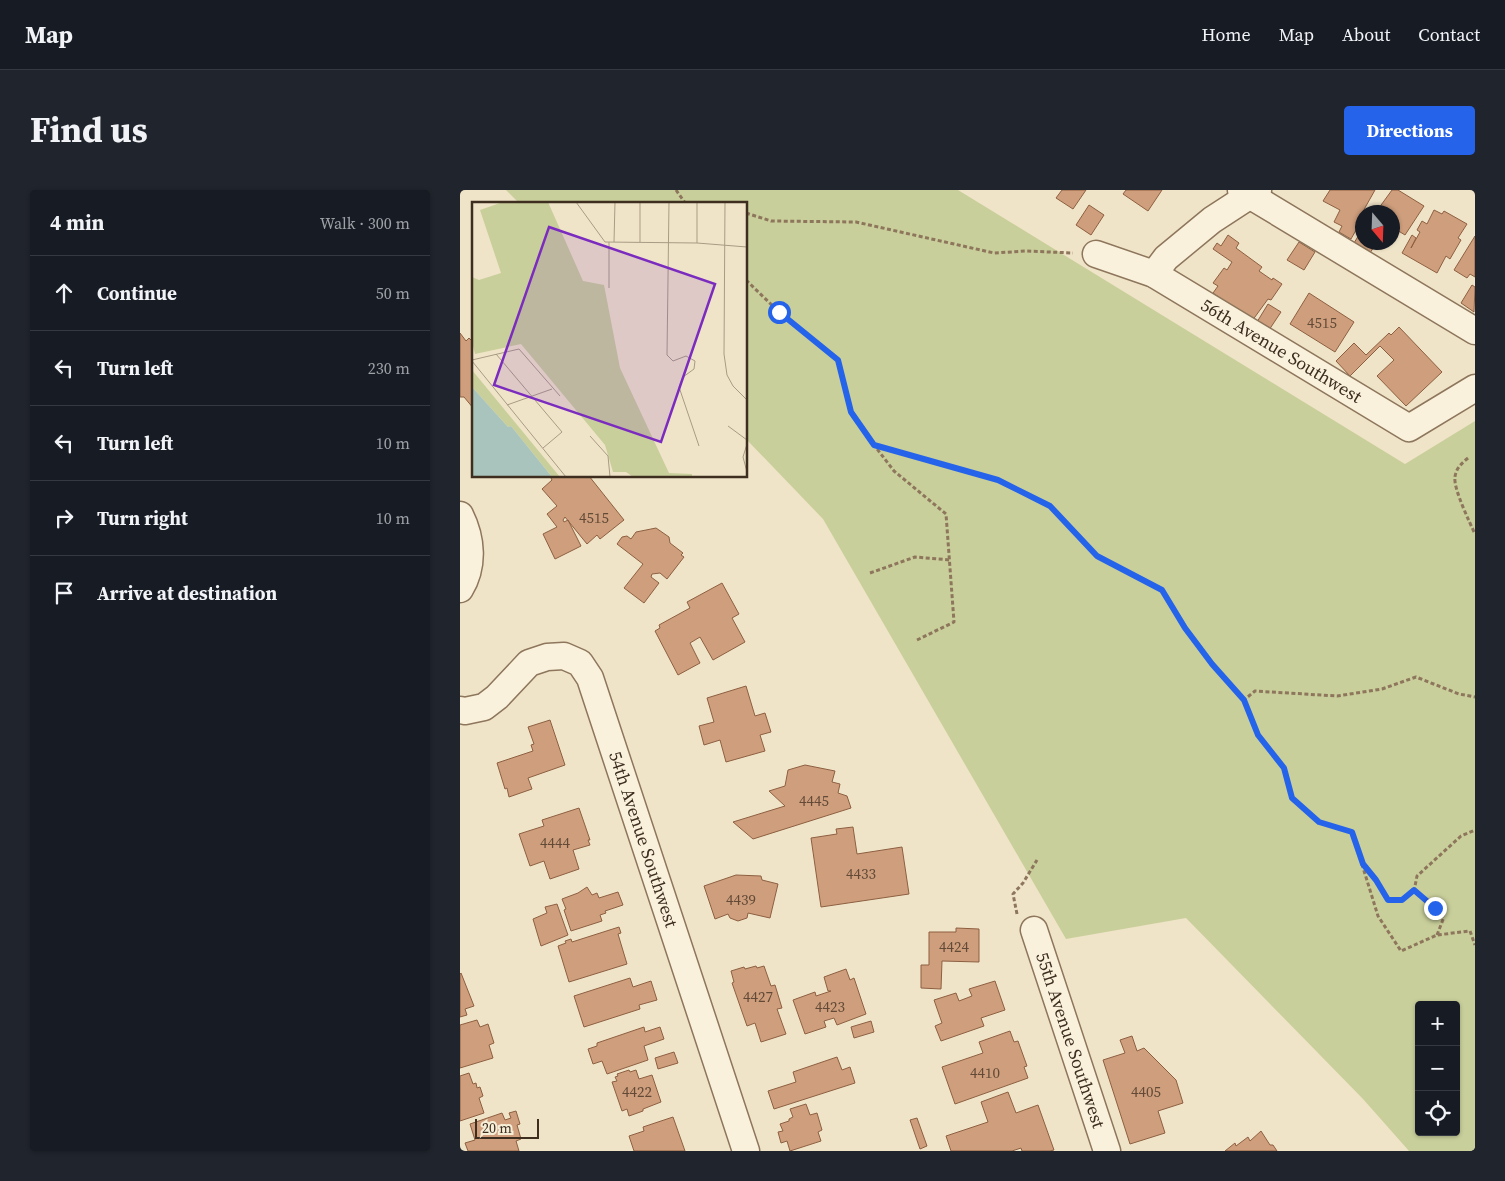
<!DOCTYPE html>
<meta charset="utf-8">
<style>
body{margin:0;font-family:"Source Serif 4",serif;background:#20242c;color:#f1f3f6}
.controls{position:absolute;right:15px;bottom:15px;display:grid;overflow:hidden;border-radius:5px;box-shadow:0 1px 4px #0004}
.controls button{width:45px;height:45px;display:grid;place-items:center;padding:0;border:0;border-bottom:1px solid #363941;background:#171b24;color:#f1f3f6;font:25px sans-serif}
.compass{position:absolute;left:895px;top:15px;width:45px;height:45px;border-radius:50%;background:#171b24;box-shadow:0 1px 4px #0004;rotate:161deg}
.scale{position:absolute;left:15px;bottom:12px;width:64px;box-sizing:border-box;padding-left:5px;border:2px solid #3d2e20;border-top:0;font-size:14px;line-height:18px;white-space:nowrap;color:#3d2e20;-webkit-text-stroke:4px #f7eed8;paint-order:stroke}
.stop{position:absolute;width:15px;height:15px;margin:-11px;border:4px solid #2563eb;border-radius:50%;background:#fff}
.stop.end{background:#2563eb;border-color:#fff;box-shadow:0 1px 5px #0008}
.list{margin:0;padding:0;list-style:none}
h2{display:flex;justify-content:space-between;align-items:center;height:65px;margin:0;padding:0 20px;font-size:21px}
h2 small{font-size:16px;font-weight:400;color:#9ea1a6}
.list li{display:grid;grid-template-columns:32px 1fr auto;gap:15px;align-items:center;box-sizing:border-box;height:75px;padding:0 20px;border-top:1px solid #363941}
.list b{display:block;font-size:19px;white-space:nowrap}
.list em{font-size:16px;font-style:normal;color:#9ea1a6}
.icon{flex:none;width:28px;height:28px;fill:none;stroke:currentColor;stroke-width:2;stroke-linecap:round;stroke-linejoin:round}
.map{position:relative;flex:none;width:1015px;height:961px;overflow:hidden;border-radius:5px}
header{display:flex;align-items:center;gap:30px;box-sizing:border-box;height:70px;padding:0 25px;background:#171b24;border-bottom:1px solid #363941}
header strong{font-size:24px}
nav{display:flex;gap:28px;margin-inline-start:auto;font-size:18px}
.intro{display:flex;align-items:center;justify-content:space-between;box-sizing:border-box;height:120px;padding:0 30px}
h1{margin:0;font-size:35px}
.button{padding:12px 22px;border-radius:5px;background:#2563eb;color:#fff;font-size:18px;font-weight:700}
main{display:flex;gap:30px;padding:0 30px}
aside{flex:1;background:#171b24;border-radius:5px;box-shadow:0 1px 4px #0004}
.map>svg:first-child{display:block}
.green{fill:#c9cf9b;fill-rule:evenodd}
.building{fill:#cf9f7d;stroke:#8d5f41}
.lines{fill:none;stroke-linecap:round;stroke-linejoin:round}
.minor-casing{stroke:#8d765c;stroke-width:29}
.path{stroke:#8d765c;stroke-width:3;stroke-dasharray:4 2.5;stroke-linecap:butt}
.minor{stroke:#faf1dc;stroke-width:26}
.route{stroke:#2563eb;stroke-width:6}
.labels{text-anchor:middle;stroke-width:4;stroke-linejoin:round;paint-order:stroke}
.number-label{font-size:15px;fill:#624a37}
.street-label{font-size:18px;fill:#3d2e20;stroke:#f7eed8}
.inset-road{fill:none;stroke:#a89b85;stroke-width:1}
.view{fill:#7b2cbf;fill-opacity:0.15;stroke:#7b2cbf;stroke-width:2.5}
.inset-edge{fill:none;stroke:#3d2e20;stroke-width:2.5}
</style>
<header>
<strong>Map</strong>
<nav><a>Home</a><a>Map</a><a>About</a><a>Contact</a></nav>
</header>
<div class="intro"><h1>Find us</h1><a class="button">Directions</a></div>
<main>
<aside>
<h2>4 min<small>Walk · 300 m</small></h2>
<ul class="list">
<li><svg class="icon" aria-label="ahead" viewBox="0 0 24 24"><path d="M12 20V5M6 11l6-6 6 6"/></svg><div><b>Continue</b></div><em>50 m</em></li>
<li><svg class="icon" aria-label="left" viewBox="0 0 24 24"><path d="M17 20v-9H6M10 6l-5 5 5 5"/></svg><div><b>Turn left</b></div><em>230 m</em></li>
<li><svg class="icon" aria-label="left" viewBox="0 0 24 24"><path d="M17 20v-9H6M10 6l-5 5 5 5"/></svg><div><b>Turn left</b></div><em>10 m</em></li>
<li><svg class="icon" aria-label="right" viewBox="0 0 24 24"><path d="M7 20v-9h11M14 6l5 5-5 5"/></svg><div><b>Turn right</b></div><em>10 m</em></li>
<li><svg class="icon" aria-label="arrive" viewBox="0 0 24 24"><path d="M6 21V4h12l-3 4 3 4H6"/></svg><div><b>Arrive at destination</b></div></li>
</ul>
</aside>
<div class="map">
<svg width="1015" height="961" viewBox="0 0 1015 961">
<rect width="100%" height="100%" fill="#f0e4c8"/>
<!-- green -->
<path class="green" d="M 46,0 L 498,0 L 945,274 L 1015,231 L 1015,961 L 949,961 L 903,909 L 726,728 L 606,749 L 363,329 L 286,249 L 286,14 L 60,14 ZM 959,815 L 996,815 L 996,942 L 959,942 Z"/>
<!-- building -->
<path class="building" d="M 602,0 L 626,0 L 613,19 L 596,8 Z
M 666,0 L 702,0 L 688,21 L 663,4 Z
M 870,0 L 915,0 L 897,32 L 900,33 L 891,49 L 879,42 L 882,36 L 874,32 L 880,20 L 863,11 Z
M 932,0 L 938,0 L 964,16 L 945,45 L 932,37 L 932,22 L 916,22 Z
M 629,15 L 644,25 L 631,45 L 616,35 Z
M 974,20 L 982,24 L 984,21 L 1007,34 L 998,48 L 1001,50 L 990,69 L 986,66 L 977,83 L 942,63 L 952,45 L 956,48 L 951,58 L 960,42 L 957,40 L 962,31 L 967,34 Z
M 902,40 L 902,52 L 917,52 L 910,63 L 894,53 Z
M 768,45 L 779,53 L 776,58 L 802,77 L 799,81 L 812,90 L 813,88 L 822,94 L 811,110 L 808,109 L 792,131 L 753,103 L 758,96 L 753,93 L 764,78 L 767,80 L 772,72 L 753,59 L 757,53 L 761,56 Z
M 1015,46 L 1015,87 L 1010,84 L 1007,88 L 994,80 Z
M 839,52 L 855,62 L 844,80 L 827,70 Z
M 1012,95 L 1015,97 L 1014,122 L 1001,113 Z
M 849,103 L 894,132 L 875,162 L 830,134 Z
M 808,114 L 821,122 L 809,140 L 797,132 Z
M 939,137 L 982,182 L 946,216 L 917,186 L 934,170 L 920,156 L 890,186 L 876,171 L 894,153 L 906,165 L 929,143 L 931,145 Z
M 0,143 L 6,151 L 9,148 L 14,153 L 14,175 L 12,176 L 14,179 L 14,219 L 4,207 L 0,207 Z
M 93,286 L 129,286 L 164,330 L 140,349 L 137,345 L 127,354 L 105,327 L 103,330 L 104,332 L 108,330 L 121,356 L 95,369 L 83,344 L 97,337 L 87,324 L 97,316 L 82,299 L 92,290 L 91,288 Z
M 196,338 L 209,347 L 210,353 L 223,363 L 221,365 L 224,367 L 207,389 L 200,383 L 192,384 L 191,387 L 199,393 L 184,413 L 164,398 L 183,374 L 157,354 L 162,347 L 167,346 L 171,349 L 176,342 Z
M 262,393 L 279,424 L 272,428 L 285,452 L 253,470 L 240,447 L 230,453 L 240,473 L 218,485 L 195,441 L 200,438 L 199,435 L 230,418 L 227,412 Z
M 286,496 L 295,526 L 305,523 L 311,542 L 300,545 L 305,561 L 266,572 L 260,550 L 244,555 L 239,536 L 254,532 L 247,508 Z
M 90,530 L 105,575 L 68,588 L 72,599 L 49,607 L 47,598 L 45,599 L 37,573 L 73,561 L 71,555 L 74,554 L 68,537 Z
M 345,575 L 375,581 L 372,592 L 380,594 L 378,603 L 387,606 L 391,618 L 293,649 L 273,632 L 325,616 L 309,601 L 325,596 L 328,580 Z
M 119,618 L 130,650 L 128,650 L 130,655 L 113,660 L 119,679 L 90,689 L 84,671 L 70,676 L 59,644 L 84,636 L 82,630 Z
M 393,637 L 397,664 L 442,657 L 449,704 L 361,717 L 351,648 L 377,644 L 376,639 Z
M 276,685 L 301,686 L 302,690 L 318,694 L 310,728 L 288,723 L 287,728 L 278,731 L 270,728 L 268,724 L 255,729 L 244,696 Z
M 127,697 L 132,705 L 137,703 L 139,708 L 158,702 L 163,715 L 145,721 L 146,723 L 140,725 L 142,731 L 111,741 L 104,720 L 106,719 L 102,709 L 118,703 Z
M 97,714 L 108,745 L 81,756 L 73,729 L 87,723 L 85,717 Z
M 159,737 L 161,743 L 158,744 L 167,774 L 109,792 L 98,756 L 106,753 L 105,751 L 111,749 L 112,752 Z
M 496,738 L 519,739 L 519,772 L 482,771 L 481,799 L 461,798 L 461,775 L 469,775 L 469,742 L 496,742 Z
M 296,776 L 297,778 L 304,776 L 311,796 L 315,795 L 322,818 L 317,819 L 326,844 L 301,852 L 295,833 L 287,836 L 272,793 L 274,792 L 271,781 L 284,777 L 285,779 Z
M 386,779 L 390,790 L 394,788 L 406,824 L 377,835 L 374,828 L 364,831 L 366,837 L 345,844 L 333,810 L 355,802 L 356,806 L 371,801 L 368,801 L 364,787 Z
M 1,783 L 14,816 L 5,819 L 7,825 L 0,827 L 0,784 Z
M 170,788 L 173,797 L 191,791 L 197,810 L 179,815 L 180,819 L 124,837 L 114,806 Z
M 535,791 L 545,820 L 521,828 L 524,836 L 481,851 L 475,836 L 482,833 L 474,810 L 496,803 L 499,811 L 512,806 L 509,799 Z
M 17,830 L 20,837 L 28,834 L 34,853 L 29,855 L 33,868 L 0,878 L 0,835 Z
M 411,831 L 414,842 L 394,848 L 391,837 Z
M 184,837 L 185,842 L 200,837 L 204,849 L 184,856 L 188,870 L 147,884 L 142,871 L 133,874 L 128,859 L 137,856 L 137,853 Z
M 550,841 L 554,852 L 558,851 L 567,876 L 564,877 L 568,888 L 495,914 L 482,877 L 523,863 L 519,852 Z
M 672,846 L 677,861 L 684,858 L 716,890 L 723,913 L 698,921 L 705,943 L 670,954 L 643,870 L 665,863 L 660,850 Z
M 214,862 L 218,873 L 198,879 L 195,868 Z
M 377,867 L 382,880 L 390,877 L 395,893 L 314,919 L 308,901 L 336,892 L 333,882 Z
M 169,880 L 170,882 L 176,880 L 179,889 L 192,885 L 201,912 L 183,919 L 183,921 L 169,926 L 167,919 L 162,921 L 152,892 L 157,891 L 155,887 L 158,886 L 157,884 Z
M 9,883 L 13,894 L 16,893 L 17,898 L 20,897 L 23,906 L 19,908 L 24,923 L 0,931 L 0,886 Z
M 548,902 L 556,923 L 578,915 L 594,960 L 590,961 L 562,961 L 561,958 L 552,961 L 491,961 L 486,946 L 528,932 L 521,912 Z
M 346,914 L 350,925 L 357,923 L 362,940 L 358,942 L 361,951 L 330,961 L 327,951 L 321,953 L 318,942 L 323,941 L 320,934 L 329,931 L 329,929 L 333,927 L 330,919 Z
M 56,921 L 60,934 L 57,935 L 61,949 L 56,951 L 59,961 L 8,961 L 5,953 L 15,950 L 10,934 L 42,923 L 45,930 L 51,928 L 49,923 Z
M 213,927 L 225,961 L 174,961 L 169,946 L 184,941 L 183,937 Z
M 457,928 L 467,956 L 460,959 L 450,930 Z
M 801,941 L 810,955 L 813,955 L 817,961 L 765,961 L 775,953 L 776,956 L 788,947 L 790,951 Z"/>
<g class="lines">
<defs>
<g id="minor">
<path d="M 781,0 L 1015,141"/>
<path id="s1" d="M 636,64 L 694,84 L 949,238 L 1015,198"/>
<path d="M 694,84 L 706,68 L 752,30 L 798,0"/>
<path d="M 0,325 C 12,349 14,376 0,399"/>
<path id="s2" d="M 0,520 L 5,521 L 24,517 L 37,507 L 69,473 L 87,467 L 104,466 L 120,473 L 130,488 L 286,961"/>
<path id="s3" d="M 574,740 L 647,961"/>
</g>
</defs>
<!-- minor casing -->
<use href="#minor" class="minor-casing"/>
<!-- path -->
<path class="path" d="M 216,0 L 226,14
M 254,14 L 256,14
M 286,23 L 311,31 L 396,32 L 534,63 L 566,61 L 613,63
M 286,90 L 319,122 L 378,170 L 391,222 L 414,255
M 1008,268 C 1002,273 996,278 995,287 C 993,298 1010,333 1015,344
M 410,383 L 455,367 L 490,370
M 457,450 L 494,432 L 486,324 L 434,281 L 414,255 L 539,290 L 590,316 L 637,366 L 702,400 L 725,438 L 752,474 L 784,510 L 795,501 L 877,506 L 922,499 L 956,487 L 999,504 L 1015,507
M 784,510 L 798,545 L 823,578 L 832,608 L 859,632 L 892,642 L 918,726 L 941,761 L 977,745 L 1010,741 L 1015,755
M 904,676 L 916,690 L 928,710 L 942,710 L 954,701
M 557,724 L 553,704 L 563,693 L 577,670
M 977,745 L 984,727 L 954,701 L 957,686 L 1001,646 L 1015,640"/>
<!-- minor -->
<use href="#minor" class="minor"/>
</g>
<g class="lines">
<!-- route -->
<path class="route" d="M 319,122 L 378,170 L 391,222 L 414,255 L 538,290 L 590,316 L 637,366 L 702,400 L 725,438 L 752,474 L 784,510 L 798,545 L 824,578 L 832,608 L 859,632 L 892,642 L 903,674 L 916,690 L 928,710 L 942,710 L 954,700 L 975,718"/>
</g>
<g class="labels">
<!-- number labels -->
<g class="number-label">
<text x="862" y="138">4515</text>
<text x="134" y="333">4515</text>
<text x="354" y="616">4445</text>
<text x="95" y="658">4444</text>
<text x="401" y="689">4433</text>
<text x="281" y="715">4439</text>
<text x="494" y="762">4424</text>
<text x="298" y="812">4427</text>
<text x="370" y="822">4423</text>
<text x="525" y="888">4410</text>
<text x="177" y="907">4422</text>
<text x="686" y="907">4405</text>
</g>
<!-- street labels -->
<g class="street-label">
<text dy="6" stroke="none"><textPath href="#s1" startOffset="210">56th Avenue Southwest</textPath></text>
<text dy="6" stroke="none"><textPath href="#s2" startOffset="329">54th Avenue Southwest</textPath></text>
<text dy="6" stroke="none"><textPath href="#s3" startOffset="116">55th Avenue Southwest</textPath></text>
</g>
</g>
<!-- overview -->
<g transform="translate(12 12)">
<rect width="275" height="275" fill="#f0e4c8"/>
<path d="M 31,0 L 76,0 L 111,79 L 132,83 L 148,166 L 197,271 L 220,272 L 220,275 L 161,275 L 154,270 L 141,270 L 133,243 L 49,142 L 3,152 L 0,140 L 0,75 L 7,78 L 29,71 L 8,8 ZM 0,168 L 88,275 L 80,275 L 39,224 L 36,225 L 0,185 Z" fill="#c9cf9b"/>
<path d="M 0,185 L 36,225 L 39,224 L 80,275 L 0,275 Z" fill="#a9c4bc"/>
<path class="inset-road" d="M 104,0 L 133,40 L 225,41 L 275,45M 197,0 L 195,153 L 201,159 L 214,154 L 223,159 L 222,167 L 211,175 L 207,185 L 227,244M 253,0 L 252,152 L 255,173 L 261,184 L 275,198M 142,40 L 143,0M 168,40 L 168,0M 225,41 L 225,0M 137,86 L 137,40M 24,152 L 90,230 L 71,246M 0,158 L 47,147 L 88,194M 0,159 L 94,275M 35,203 L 80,187M 256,224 L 275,238M 118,234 L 136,254 L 138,275M 275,242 L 271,255 L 275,270"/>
<path class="view" d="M 77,25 L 243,82 L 189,240 L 22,183 Z"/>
<rect width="275" height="275" class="inset-edge"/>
</g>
</svg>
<div class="controls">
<button>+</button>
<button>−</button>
<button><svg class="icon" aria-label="locate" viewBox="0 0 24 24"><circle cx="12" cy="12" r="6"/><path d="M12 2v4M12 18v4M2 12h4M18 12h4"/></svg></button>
</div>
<svg class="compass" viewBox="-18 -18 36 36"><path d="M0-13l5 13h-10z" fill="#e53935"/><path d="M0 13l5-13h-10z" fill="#9ea1a6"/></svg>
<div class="scale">20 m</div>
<div class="stop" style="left:319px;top:122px"></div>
<div class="stop end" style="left:975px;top:718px"></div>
</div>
</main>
